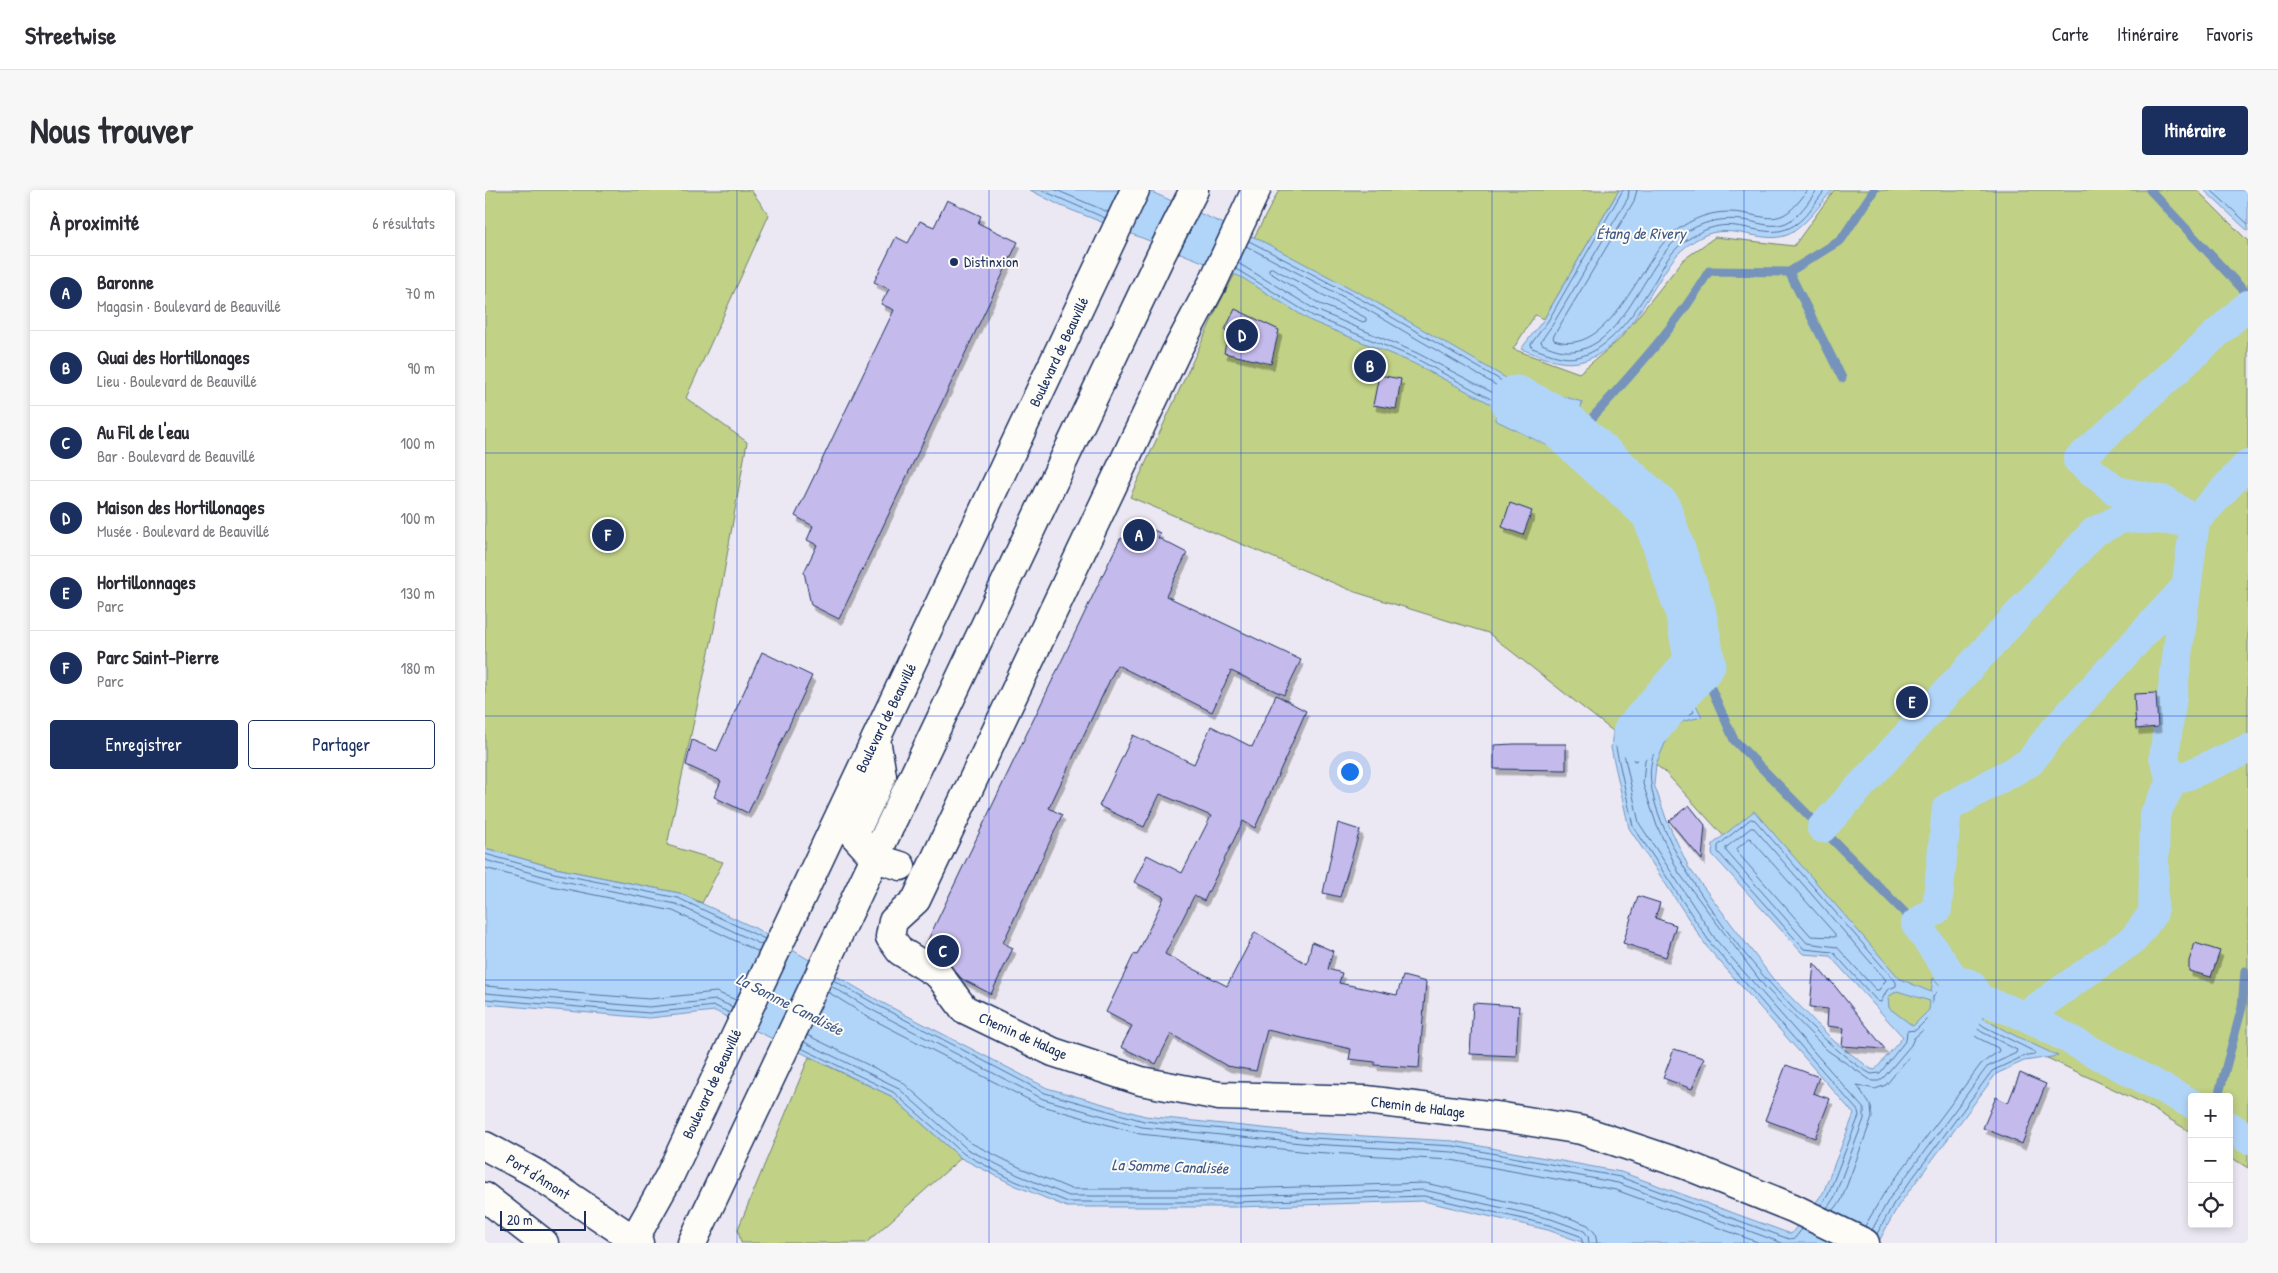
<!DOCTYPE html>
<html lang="fr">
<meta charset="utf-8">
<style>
body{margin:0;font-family:"Patrick Hand",sans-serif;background:#f7f7f7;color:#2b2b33}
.controls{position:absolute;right:15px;bottom:15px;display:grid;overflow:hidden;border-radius:5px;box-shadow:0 2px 8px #0003}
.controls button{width:45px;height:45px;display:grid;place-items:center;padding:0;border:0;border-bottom:1px solid #e1e1e2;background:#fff;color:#2b2b33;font:25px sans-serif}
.scale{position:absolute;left:15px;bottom:12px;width:86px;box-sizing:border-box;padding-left:5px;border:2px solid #1b2f5e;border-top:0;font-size:14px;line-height:18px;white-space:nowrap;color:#1b2f5e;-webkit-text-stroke:4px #fdfcf7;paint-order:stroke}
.you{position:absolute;left:864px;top:581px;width:18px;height:18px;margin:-12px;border:4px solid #fff;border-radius:50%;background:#1a73e8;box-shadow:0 0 0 8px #1a73e833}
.badge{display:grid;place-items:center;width:32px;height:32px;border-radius:50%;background:#1b2f5e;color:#fff;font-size:16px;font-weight:700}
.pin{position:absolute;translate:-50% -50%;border:2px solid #fff;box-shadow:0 1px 5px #0006}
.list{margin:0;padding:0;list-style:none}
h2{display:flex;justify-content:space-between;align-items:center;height:65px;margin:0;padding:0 20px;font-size:21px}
h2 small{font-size:16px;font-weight:400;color:#7c7c81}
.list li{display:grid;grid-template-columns:32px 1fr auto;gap:15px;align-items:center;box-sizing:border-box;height:75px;padding:0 20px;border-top:1px solid #e1e1e2}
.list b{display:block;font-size:19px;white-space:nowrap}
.list p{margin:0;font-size:16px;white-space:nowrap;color:#7c7c81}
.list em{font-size:16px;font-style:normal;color:#7c7c81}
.actions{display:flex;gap:10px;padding:15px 20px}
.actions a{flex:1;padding:11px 0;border:1px solid #1b2f5e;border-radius:5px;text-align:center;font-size:18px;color:#1b2f5e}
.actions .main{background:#1b2f5e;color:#fff}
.icon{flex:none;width:28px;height:28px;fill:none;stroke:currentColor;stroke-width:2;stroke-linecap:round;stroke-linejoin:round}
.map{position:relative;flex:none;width:1763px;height:1053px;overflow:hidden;border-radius:5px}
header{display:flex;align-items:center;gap:30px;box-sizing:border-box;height:70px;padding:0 25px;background:#fff;border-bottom:1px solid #e1e1e2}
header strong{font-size:24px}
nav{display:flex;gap:28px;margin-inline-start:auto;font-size:18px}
.intro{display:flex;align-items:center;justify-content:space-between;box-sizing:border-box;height:120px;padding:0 30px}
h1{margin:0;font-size:35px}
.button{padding:12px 22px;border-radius:5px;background:#1b2f5e;color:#fff;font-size:18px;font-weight:700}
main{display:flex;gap:30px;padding:0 30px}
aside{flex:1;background:#fff;border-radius:5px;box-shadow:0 2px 8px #0003}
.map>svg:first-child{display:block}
.green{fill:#c1d186;stroke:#6e8072}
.water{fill:#b1d5f9;stroke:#7593bb;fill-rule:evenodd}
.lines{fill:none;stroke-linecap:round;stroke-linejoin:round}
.shore{stroke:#57719c;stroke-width:1}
.stream{stroke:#7593bb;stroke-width:9}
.canal{stroke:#b1d5f9;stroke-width:30}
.river{stroke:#b1d5f9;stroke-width:51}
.building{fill:#c4baeb;stroke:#1b2f5e;filter:url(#shadow)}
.street-casing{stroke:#1b2f5e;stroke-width:31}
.secondary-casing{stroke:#1b2f5e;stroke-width:31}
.street{stroke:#fdfcf7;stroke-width:28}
.secondary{stroke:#fdfcf7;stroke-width:28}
.grid{fill:none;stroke:#1d4ed8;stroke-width:1;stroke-opacity:0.55}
.poi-dot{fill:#1b2f5e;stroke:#fdfcf7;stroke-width:2}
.labels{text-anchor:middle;stroke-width:4;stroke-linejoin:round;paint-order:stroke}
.poi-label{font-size:15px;fill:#1b2f5e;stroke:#fdfcf7;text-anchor:start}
.street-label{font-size:15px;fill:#1b2f5e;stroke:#fdfcf7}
.water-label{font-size:16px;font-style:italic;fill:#405885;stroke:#fdfcf7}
</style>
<header>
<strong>Streetwise</strong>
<nav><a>Carte</a><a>Itinéraire</a><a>Favoris</a></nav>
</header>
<div class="intro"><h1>Nous trouver</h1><a class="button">Itinéraire</a></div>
<main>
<aside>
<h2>À proximité<small>6 résultats</small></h2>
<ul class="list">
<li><span class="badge">A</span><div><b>Baronne</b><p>Magasin · Boulevard de Beauvillé</p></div><em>70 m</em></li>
<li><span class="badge">B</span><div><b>Quai des Hortillonages</b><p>Lieu · Boulevard de Beauvillé</p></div><em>90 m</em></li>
<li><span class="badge">C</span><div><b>Au Fil de l'eau</b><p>Bar · Boulevard de Beauvillé</p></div><em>100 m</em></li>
<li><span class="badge">D</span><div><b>Maison des Hortillonages</b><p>Musée · Boulevard de Beauvillé</p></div><em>100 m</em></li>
<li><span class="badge">E</span><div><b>Hortillonnages</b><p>Parc</p></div><em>130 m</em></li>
<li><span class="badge">F</span><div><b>Parc Saint-Pierre</b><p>Parc</p></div><em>180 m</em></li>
</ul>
<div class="actions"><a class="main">Enregistrer</a><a>Partager</a></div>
</aside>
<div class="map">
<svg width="1763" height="1053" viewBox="0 0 1763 1053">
<defs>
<filter id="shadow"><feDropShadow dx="3" dy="5.5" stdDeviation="0" flood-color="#0004"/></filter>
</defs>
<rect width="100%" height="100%" fill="#ece8f3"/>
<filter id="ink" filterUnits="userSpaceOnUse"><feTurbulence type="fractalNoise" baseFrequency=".02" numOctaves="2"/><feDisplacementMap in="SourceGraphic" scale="10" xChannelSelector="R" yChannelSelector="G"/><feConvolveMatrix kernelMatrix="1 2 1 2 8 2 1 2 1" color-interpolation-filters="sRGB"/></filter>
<g filter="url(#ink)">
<!-- green -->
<path class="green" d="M 0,0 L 266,0 L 284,25 L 201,208 L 262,252 L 229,439 L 182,655 L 238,672 L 217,713 L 194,703 L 70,678 L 0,658 Z
M 794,0 L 1134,0 L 1059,129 L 1050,125 L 1028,159 L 1094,183 L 1134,150 L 1198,70 L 1230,47 L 1309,56 L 1349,0 L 1712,0 L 1763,51 L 1763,978 L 1744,966 L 1744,907 L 1707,907 L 1707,943 L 1658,913 L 1541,858 L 1463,891 L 1180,582 L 1003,443 L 870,402 L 645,307 L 734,114 Z
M 324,867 L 406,906 L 476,968 L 381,1053 L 256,1053 L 253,1039 Z"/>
<!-- water -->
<path class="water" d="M 545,0 L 662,0 L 773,49 L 882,107 L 1026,191 L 1097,212 L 1090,247 L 1090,269 L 1010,230 L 1012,217 L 928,173 L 826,131 L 756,87 L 576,16 Z
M 1134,0 L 1347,0 C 1335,15 1324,31 1308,42 C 1282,59 1247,30 1216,47 C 1206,52 1194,61 1187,71 C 1161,106 1131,181 1075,172 C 1062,170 1048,163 1036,159 L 1059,129 Z
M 1719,0 L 1763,0 L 1763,41 Z
M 1189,470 L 1217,527 L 1199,531 L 1185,542 L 1171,574 L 1169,594 L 1182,631 L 1204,678 L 1288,789 L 1350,852 L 1386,879 L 1390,880 L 1418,847 L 1345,766 L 1318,764 L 1227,664 L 1228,654 L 1269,621 L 1415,789 L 1446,802 L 1448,788 C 1482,825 1528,845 1573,866 L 1539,871 L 1511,884 L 1413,1016 L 1393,1053 L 1099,1053 L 1063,1040 L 938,1011 L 752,1017 L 582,1017 L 529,995 L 476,968 L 406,906 L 230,821 L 164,828 L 0,814 L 0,658 L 70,678 L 194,703 L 270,738 L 394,811 L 562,898 L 660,926 L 827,943 L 968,951 L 1136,982 L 1306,1044 L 1338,1003 L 1369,924 L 1222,757 L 1144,638 L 1126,558 L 1128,540 L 1180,489 ZM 1412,801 L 1445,811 L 1444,820 L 1428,836 L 1404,818 L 1403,807 Z"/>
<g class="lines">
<!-- shore -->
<path class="shore" d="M 556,0 L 620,28
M 571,0 L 623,22
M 1138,0 L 1063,131 L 1046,154 L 1047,158 C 1056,161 1066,165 1076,167 C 1118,175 1152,119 1171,89 C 1179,75 1185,62 1198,53 C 1214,41 1231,33 1251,36 C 1269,38 1286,46 1304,38 C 1319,32 1330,13 1340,0
M 1144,0 L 1143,8 L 1068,134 L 1056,151 L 1057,154 C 1064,157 1071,160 1079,161 C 1134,166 1157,81 1190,51 C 1211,32 1236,26 1264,31 C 1277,34 1288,38 1301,33 C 1314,27 1324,11 1332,0
M 1152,0 L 1149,11 L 1068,147 L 1069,150 C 1124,169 1154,75 1185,46 C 1207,26 1234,18 1262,24 C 1274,26 1285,30 1296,26 C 1307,22 1316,9 1323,0
M 1726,0 L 1763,34
M 753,73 L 831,120 L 932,163 L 1016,207 L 1022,213 L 1024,224 L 1075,250 L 1079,249 L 1083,219 L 1021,201 L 876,116 L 761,56
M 787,78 L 872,123 L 881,128 L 881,131 L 878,132 L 835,114 L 784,82 L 784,79 Z
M 751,79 L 828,126 L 930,168 L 1013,213 L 1017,217 L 1017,228 L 1082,260 L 1085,258 L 1090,215 L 1024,195 L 879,111 L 764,51
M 1033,213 L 1074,225 L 1073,238 L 1070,239 L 1032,220 L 1030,214 Z
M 1165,530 L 1168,531 L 1169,533 L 1152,570 L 1149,571 C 1139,553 1152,542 1165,530 Z
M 1266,629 L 1270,630 L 1411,792 L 1411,796 L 1402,800 L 1396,812 L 1392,811 L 1348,762 L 1319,759 L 1233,662 L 1233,656 Z
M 1266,638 L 1269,638 L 1401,790 L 1394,800 L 1391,800 L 1352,757 L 1322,753 L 1241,661 L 1241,658 Z
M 1265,648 L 1350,744 L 1350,747 L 1326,746 L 1252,662 L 1252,659 Z
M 0,664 L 69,683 L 193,708 L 280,749
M 0,670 L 68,689 L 191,714 L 277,755
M 0,678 L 66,696 L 188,721 L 274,762
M 348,790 L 392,815 L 560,903 L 659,931 L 827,948 L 968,956 L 1135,987 L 1304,1049 L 1310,1048 L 1317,1039
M 0,796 L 164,809 L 231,802 L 251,810
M 346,796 L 389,821 L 558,909 L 657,937 L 826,954 L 967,962 L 1133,993 L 1297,1053
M 343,802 L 385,828 L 554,915 L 655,944 L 825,962 L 966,970 L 1131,1000 L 1275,1053
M 0,803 L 164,817 L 231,810 L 248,817
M 0,809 L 164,823 L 230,816 L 245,823
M 322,845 L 416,891 L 486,953 L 536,978 L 586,999 L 752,999 L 940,993 L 1069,1022 L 1103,1035 L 1110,1043 L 1112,1053
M 319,852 L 412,897 L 482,959 L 533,985 L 584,1006 L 752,1006 L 939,1000 L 1066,1029 L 1099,1041 L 1103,1046 L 1104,1053
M 316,858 L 408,902 L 479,964 L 530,991 L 583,1012 L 752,1012 L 939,1006 L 1064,1035 L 1095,1046 L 1098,1053
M 1336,1015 L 1343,1005 L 1374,926 L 1373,921 L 1226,754 L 1148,636 L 1131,558 L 1133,543 L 1184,492 L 1188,485 L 1191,486 L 1209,522 C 1205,525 1200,525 1195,528 C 1181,537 1168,557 1166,575 C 1154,656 1317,846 1386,884 L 1395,883 L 1421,850 L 1422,841 L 1431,840 L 1448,823 L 1448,806 L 1452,802 L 1500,837 L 1550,862 L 1549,865 L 1537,867 L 1507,881 L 1409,1013 L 1392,1044
M 1342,1018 L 1349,1008 L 1379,929 L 1379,919 L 1231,750 L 1154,633 L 1138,559 L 1139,546 L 1188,498 L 1191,499 L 1200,518 L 1175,537 L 1160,570 L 1158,594 L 1172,636 L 1194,683 L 1280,797 L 1342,860 L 1387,891 L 1394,891 L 1399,887 L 1426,855 L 1429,848 L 1453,827 L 1458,815 L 1497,842 L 1532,860 L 1531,863 L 1502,877 L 1404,1009 L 1387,1040
M 1348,1021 L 1356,1011 L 1387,928 L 1386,916 L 1372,895 L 1390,899 L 1401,895 L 1435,853 L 1464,828 L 1493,848 L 1513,858 L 1514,861 L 1496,874 L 1398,1005 L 1380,1036"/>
<!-- stream -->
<path class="stream" d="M 1665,0 L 1763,105
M 1304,82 L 1357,188
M 1090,247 C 1137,194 1188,142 1224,81 L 1304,82 L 1356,50 L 1389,0
M 1215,473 L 1249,550 L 1431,734
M 1733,907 L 1757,817 L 1760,781"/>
<!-- canal -->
<path class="canal" d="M 1701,397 L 1566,544 L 1545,572 L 1462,618 L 1452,719 L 1431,734 L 1479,803 L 1540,826 L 1649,749 L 1668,723 L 1670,624 L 1687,592 L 1763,559
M 1687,592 L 1679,567 L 1710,331 L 1681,311 L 1631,301 L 1593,270 L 1763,115
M 1337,638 L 1609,342 L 1637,328 L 1710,331 L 1763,274
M 1540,826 L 1707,914
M 1744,936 L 1763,949"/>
<!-- river -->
<path class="river" d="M 1031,211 L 1075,233 L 1171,320 L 1205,419 L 1215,473 L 1153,544
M 1447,876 L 1455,866 L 1479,803"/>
</g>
<!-- building -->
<path class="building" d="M 462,10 L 496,26 L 493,33 L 533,52 L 354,429 L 326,415 L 319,382 L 332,355 L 322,350 L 328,336 L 310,326 L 409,120 L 396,114 L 404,99 L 389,92 L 411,47 L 423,53 L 435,31 L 449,37 Z
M 750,119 L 794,140 L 786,174 L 739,163 L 743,143 L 740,140 Z
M 894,185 L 916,189 L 911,219 L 888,215 Z
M 1025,313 L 1047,321 L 1038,345 L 1017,337 Z
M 653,333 L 675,343 L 673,348 L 702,363 L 681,406 L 816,470 L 799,505 L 746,481 L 727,522 L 632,475 L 564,618 L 577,625 L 518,753 L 528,758 L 506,804 L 477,789 L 462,772 L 439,758 L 635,349 L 647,346 Z
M 277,462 L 327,486 L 263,623 L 229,607 L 236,591 L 201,575 L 207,550 L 232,561 Z
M 1671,503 L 1673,537 L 1651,539 L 1649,504 Z
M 791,505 L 821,521 L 770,638 L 758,631 L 719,711 L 709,706 L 680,764 L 742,796 L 770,742 L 822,774 L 827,752 L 848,761 L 843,779 L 857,783 L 854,793 L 912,805 L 918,786 L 941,792 L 934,878 L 890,875 L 890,872 L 864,869 L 866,859 L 782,840 L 771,881 L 742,876 L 686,844 L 671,874 L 636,857 L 647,836 L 621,822 L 649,764 L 652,765 L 679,707 L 649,692 L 662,665 L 697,683 L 726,626 L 675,604 L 659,637 L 614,616 L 648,545 L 709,574 L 726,536 L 767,557 Z
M 1029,554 L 1081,554 L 1081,580 L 1009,579 L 1009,555 Z
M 1204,615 L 1220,635 L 1217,670 L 1184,631 Z
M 853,633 L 875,640 L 855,707 L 838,703 Z
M 1153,706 L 1175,713 L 1170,728 L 1191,735 L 1181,767 L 1138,753 Z
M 1710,753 L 1735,761 L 1726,787 L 1704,781 L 1704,771 Z
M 1329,773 L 1345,792 L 1345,790 L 1400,859 L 1357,856 L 1359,838 L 1342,836 L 1343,819 L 1325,817 Z
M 988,813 L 1034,816 L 1031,866 L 985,864 Z
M 1189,859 L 1219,868 L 1207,899 L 1178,888 Z
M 1301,875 L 1334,887 L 1328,903 L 1345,909 L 1330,948 L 1280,930 Z
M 1535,883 L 1561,894 L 1537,954 L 1498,938 L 1511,907 L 1523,913 Z"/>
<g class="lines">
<defs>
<path id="street" d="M 771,0 L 727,94 L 691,162 L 431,710 L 408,731 L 405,747 L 415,761 L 454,785 L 479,819 L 568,862 L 656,891 L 734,906 L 881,910 L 1018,927 L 1096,940 L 1201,975 L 1308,1018 L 1380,1053
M 391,549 L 397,586 L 369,645 L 390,668 L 416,676"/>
<path id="secondary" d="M 0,956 L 50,983 L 154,1053
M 0,1007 L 59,1053
M 147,1053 L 184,987 L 650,0
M 207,1053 L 676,65 L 709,0"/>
</defs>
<!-- street casing -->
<use href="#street" class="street-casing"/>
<!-- secondary casing -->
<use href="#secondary" class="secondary-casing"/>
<!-- street -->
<use href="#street" class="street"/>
<!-- secondary -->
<use href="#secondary" class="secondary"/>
</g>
</g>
<!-- grid -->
<path class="grid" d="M 252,0 L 252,1053M 504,0 L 504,1053M 756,0 L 756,1053M 1007,0 L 1007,1053M 1259,0 L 1259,1053M 1511,0 L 1511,1053M 0,263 L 1763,263M 0,526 L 1763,526M 0,790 L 1763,790"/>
<!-- markers -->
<circle class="poi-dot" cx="469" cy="72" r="5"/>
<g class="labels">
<!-- poi labels -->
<g class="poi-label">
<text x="479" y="77">Distinxion</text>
</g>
<!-- street labels -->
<g class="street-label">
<text transform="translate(574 162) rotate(-65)" y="5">Boulevard de Beauvillé</text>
<text transform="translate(401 528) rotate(-64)" y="5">Boulevard de Beauvillé</text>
<text transform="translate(538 846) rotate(24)" y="5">Chemin de Halage</text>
<text transform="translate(227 894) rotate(-65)" y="5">Boulevard de Beauvillé</text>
<text transform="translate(933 917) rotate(7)" y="5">Chemin de Halage</text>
<text transform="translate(53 987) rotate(32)" y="5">Port d'Amont</text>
</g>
<!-- water labels -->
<g class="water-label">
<text x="1156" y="49">Étang de Rivery</text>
<text transform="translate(305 814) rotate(27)" y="6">La Somme Canalisée</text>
<text transform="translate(685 976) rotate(2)" y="6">La Somme Canalisée</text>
</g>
</g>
</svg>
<div class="controls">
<button>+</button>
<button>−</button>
<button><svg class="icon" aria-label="locate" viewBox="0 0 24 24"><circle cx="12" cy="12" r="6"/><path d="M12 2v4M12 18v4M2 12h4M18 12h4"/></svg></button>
</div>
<div class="scale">20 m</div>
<div class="you"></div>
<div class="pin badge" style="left:654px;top:345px">A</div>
<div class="pin badge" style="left:885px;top:176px">B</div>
<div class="pin badge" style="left:458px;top:761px">C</div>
<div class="pin badge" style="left:757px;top:145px">D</div>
<div class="pin badge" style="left:1427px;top:512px">E</div>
<div class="pin badge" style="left:123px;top:345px">F</div>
</div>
</main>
